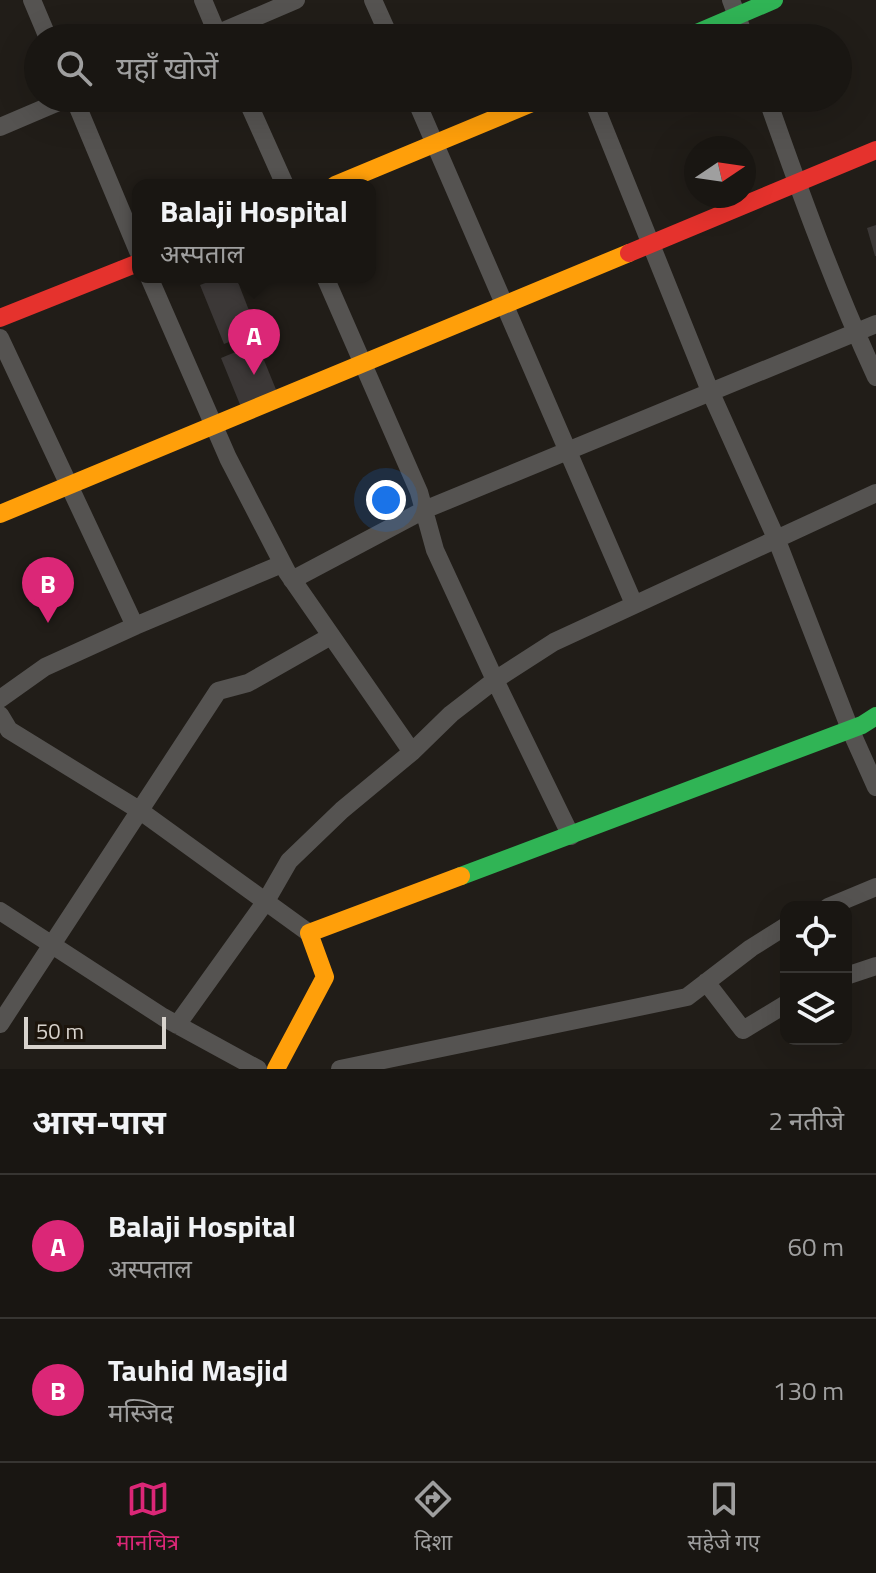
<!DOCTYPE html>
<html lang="hi">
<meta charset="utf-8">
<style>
body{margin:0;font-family:"Titillium Web","Noto Sans Devanagari",sans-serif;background:#262320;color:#f1f3f6}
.controls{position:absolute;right:24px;bottom:24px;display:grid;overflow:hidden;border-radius:16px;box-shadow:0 8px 32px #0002}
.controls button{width:72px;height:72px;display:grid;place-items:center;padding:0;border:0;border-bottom:2px solid #373532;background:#191612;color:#f1f3f6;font:40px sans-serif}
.compass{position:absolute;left:684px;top:136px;width:72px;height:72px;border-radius:50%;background:#191612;box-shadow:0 8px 32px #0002;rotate:77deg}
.scale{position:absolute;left:24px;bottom:20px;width:142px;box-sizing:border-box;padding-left:8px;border:4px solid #d8d3cd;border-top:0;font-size:22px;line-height:28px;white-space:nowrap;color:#d8d3cd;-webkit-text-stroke:6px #1c140b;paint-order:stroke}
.you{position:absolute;left:386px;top:500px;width:28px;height:28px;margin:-20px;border:6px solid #fff;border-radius:50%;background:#1a73e8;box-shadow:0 0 0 12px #1a73e833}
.badge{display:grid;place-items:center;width:52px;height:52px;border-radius:50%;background:#db2777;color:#fff;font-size:26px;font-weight:700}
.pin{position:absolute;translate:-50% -66px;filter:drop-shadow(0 2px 4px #0008)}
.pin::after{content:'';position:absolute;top:42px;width:28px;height:24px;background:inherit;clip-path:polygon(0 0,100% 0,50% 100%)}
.popup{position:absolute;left:132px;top:179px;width:244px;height:104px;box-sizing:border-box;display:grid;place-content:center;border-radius:16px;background:#191612;filter:drop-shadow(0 2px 6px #0005);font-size:26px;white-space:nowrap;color:#9f9f9f}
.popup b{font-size:30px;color:#f1f3f6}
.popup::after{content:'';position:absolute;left:50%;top:100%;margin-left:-16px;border:16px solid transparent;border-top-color:#191612}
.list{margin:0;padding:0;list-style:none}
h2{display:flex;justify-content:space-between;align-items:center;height:104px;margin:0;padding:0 32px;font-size:34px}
h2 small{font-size:26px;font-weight:400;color:#9f9f9f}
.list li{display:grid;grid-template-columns:52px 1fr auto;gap:24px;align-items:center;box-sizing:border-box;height:144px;padding:0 32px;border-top:2px solid #373532}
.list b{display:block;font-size:30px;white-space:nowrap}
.list p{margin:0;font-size:26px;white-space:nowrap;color:#9f9f9f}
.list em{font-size:26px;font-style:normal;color:#9f9f9f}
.icon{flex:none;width:44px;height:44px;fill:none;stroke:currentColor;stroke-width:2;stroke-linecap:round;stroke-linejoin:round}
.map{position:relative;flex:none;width:876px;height:1069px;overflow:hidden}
.search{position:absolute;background:#191612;box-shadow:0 8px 32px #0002;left:24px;right:24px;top:24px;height:88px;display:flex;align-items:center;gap:20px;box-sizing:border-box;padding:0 28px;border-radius:44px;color:#9f9f9f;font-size:30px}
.sheet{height:392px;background:#191612}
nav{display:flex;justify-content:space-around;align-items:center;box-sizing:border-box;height:112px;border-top:2px solid #373532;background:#191612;font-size:22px;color:#9f9f9f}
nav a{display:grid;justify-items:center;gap:4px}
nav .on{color:#db2777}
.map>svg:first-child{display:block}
.building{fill:#3c3837}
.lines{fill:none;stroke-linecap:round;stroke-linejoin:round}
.street{stroke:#555351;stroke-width:18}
.fast{stroke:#30b455;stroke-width:18}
.slow{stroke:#ff9f0a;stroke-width:18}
.jam{stroke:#e5322d;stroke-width:18}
</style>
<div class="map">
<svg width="876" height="1069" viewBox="0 0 876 1069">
<rect width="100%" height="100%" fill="#211d18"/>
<!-- building -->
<path class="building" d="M 876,225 L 876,256 L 875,256 L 867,228 Z
M 221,277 L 236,277 L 257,331 L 224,344 L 200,285 Z
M 257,343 L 277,392 L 241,407 L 221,358 Z"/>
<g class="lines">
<!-- street -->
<path class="street" d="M 32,0 L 48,38
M 203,0 L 219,38
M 373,0 L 390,38
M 731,0 L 745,38
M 207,38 L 296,0
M 74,98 L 138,251
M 246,98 L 285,185
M 415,98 L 634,604
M 592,98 L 710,391 L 776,538 L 850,729 L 876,787
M 767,98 C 800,192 834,286 876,377
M 0,127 L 68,98
M 149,277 L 228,458 L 287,572 L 412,752
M 325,277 L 419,492 L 435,550 L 495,680 L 571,836
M 0,338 L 135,626
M 292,580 L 424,510 L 876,324
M 0,699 L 45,667 L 135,626 L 282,564
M 0,715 L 9,730 L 139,810 L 309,933
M 828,907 L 876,887
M 0,911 L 163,1017 L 258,1069
M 846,976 L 876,966
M 706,982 L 743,1030 L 786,1004
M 0,1024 L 218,691 L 248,683 L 331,636
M 177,1025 L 266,901 L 289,861 L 342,810 L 412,752 L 451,714 L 495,680 L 554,642 L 876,493
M 340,1069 L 687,997 L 751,948 L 786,926"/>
<!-- fast -->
<path class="fast" d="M 685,38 L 774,0
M 461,876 L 862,725 L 876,716"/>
<!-- slow -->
<path class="slow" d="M 335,185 L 544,98
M 0,514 L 629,253
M 276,1069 L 325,977 L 309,933 L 461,876"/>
<!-- jam -->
<path class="jam" d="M 629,253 L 876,150
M 0,318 L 138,263"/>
</g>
</svg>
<div class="controls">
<button><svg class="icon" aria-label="locate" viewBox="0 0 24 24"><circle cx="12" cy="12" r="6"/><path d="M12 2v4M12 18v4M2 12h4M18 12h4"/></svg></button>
<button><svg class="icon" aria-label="layers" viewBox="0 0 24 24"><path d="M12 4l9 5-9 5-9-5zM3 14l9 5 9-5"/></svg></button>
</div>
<svg class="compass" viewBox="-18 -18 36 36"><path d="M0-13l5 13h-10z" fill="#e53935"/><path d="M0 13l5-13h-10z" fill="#9f9f9f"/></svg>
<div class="scale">50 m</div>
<div class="you"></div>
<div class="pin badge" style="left:254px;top:375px">A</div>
<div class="popup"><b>Balaji Hospital</b>अस्पताल</div>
<div class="pin badge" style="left:48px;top:623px">B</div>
<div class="search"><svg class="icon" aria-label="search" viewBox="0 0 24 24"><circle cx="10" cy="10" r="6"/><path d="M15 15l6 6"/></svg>यहाँ खोजें</div>
</div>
<section class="sheet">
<h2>आस-पास<small>2 नतीजे</small></h2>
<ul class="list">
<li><span class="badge">A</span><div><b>Balaji Hospital</b><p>अस्पताल</p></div><em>60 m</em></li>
<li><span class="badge">B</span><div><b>Tauhid Masjid</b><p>मस्जिद</p></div><em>130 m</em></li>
</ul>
</section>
<nav>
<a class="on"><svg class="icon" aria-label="map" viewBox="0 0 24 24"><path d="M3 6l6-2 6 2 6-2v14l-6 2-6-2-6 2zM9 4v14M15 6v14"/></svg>मानचित्र</a>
<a><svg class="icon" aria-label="directions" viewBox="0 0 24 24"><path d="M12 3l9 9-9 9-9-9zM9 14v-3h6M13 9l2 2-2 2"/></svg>दिशा</a>
<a><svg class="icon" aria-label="saved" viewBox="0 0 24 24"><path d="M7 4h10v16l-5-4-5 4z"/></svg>सहेजे गए</a>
</nav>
